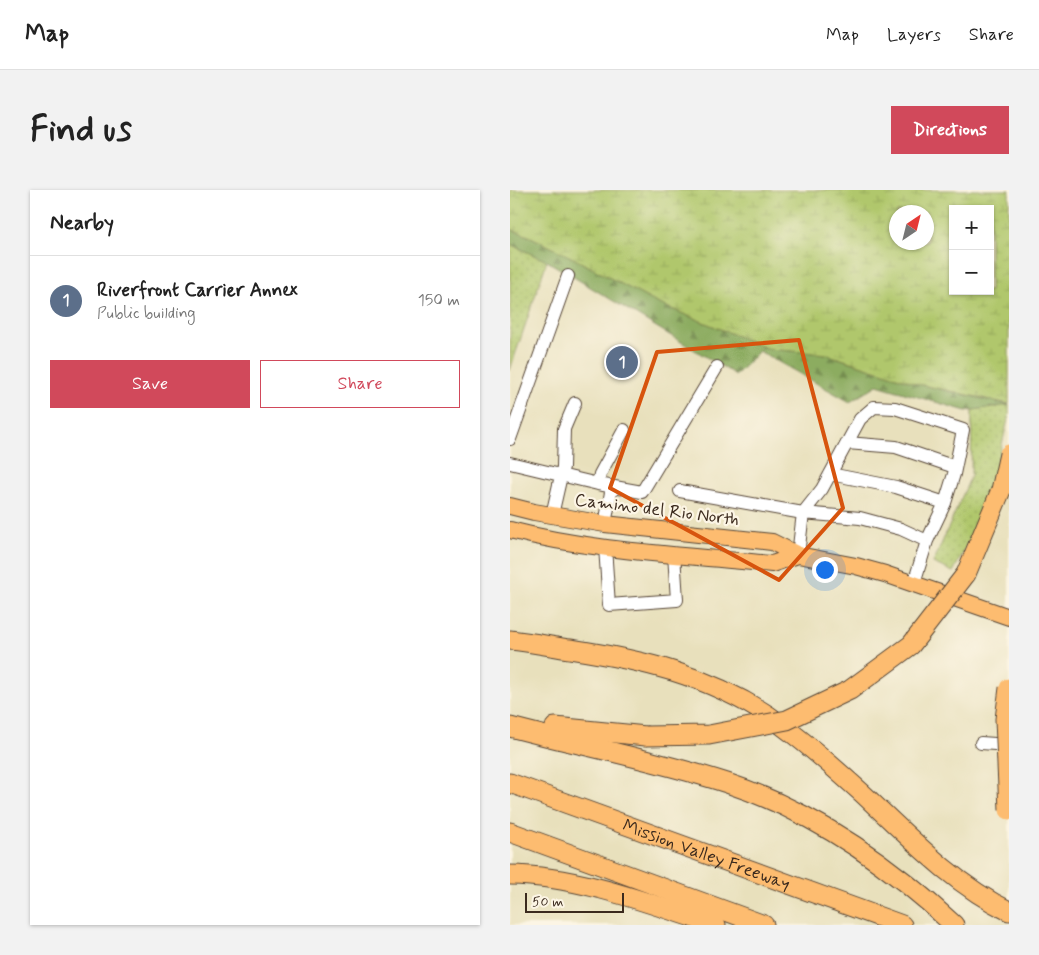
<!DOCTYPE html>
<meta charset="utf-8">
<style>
body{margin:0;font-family:Mynerve,sans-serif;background:#f2f2f2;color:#222}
.controls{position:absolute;right:15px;top:15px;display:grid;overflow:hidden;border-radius:0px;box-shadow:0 1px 4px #0004}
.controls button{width:45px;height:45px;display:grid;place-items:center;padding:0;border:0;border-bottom:1px solid #e0e0e0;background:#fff;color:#222;font:25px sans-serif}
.compass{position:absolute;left:379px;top:15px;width:45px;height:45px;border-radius:50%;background:#fff;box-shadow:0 1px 4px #0004;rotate:35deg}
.scale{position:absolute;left:15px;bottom:12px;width:99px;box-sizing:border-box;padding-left:5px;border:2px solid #3b2a1e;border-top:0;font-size:14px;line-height:18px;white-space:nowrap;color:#3b2a1e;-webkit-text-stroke:4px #fcf5e5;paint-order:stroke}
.you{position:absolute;left:314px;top:379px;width:18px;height:18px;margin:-12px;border:4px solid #fff;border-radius:50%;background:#1a73e8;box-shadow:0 0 0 8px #1a73e833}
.badge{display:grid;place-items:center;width:32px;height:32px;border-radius:50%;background:#d1495b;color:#fff;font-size:16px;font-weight:700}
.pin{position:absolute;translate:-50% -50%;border:2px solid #fff;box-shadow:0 1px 5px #0006}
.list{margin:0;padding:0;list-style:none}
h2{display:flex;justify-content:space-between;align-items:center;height:65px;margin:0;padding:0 20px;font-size:21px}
h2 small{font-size:16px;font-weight:400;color:#767676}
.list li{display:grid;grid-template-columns:32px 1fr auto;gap:15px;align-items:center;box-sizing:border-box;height:90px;padding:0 20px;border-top:1px solid #e0e0e0}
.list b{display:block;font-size:19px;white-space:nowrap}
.list p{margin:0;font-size:16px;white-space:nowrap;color:#767676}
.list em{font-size:16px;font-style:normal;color:#767676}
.actions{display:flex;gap:10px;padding:15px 20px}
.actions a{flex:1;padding:11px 0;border:1px solid #d1495b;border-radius:0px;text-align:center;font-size:18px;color:#d1495b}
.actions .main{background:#d1495b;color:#fff}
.map{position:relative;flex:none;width:499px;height:735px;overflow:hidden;border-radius:0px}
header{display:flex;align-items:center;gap:30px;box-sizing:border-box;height:70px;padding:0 25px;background:#fff;border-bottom:1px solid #e0e0e0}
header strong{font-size:24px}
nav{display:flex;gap:28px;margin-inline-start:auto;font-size:18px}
.intro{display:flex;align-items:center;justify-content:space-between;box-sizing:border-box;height:120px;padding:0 30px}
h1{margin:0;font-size:35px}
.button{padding:12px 22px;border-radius:0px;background:#d1495b;color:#fff;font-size:18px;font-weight:700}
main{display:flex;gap:30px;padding:0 30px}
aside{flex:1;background:#fff;border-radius:0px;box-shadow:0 1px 4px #0004}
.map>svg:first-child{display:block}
.grass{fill:url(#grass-dots);stroke:#767845}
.forest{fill:url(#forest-firs);stroke:#646b3f}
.wetland{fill:url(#wetland-marsh);stroke:#767845;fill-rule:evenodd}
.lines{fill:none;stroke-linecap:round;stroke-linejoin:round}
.minor-casing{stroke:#554536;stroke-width:14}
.major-casing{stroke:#554536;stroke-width:18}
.highway-casing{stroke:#554536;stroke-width:21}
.minor{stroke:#fff;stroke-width:12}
.major{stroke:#fdbc70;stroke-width:16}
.highway{stroke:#fdbc70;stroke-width:19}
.highway-bridge-casing{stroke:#554536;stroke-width:21;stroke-linecap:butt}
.highway-bridge{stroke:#fdbc70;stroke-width:19}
.marked{fill:none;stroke:#d7540e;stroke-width:4;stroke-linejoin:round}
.labels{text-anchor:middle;stroke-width:4.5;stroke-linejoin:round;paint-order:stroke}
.street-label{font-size:18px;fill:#3b2a1e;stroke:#fcf5e5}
</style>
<header>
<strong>Map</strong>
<nav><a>Map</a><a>Layers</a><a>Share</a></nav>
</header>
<div class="intro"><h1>Find us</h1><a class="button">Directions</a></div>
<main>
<aside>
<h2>Nearby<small></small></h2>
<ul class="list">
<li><span class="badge" style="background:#5c6f8a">1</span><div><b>Riverfront Carrier Annex</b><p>Public building</p></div><em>150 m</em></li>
</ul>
<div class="actions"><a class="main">Save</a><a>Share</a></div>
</aside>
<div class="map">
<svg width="499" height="735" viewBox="0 0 499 735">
<defs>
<pattern id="grass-dots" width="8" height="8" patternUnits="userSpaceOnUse" patternTransform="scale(1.25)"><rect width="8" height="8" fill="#b0c76c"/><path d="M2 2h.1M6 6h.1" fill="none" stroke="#98ab5d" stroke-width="1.8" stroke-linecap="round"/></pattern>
<pattern id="forest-firs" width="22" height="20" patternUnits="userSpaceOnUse" patternTransform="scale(1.25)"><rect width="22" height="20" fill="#8cac60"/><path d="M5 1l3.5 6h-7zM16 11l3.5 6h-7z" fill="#748c4f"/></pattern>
<pattern id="wetland-marsh" width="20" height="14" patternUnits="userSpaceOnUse" patternTransform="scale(1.25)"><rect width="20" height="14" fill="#b0c76c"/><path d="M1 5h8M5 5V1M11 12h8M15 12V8" fill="none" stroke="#98ab5d"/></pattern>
</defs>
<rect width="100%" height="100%" fill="#fcf5e5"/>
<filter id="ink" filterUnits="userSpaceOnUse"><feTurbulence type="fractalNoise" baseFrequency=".02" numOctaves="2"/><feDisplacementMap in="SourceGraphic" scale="10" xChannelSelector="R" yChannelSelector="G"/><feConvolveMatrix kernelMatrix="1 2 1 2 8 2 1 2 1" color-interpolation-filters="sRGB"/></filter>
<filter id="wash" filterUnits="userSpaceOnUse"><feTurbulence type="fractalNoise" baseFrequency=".0096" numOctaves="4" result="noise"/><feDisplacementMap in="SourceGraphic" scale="20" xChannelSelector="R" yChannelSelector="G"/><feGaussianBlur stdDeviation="1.12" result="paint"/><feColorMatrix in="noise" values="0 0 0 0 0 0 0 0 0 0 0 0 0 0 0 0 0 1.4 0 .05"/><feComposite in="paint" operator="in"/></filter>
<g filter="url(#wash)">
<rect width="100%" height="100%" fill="#e8e0bc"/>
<!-- grass -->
<path class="grass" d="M 0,54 L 37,71 L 0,180 Z
M 499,215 L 499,225 L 489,267 L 482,308 L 443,382 L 423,373 L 461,286 L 462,220 Z"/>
<!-- forest -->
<path class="forest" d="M 0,39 L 21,47 L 61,67 L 147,113 L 259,159 L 316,164 L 408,194 L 499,215 L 456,221 L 367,195 L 340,212 L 249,161 L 226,185 L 37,71 L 0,54 Z"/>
<!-- wetland -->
<path class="wetland" d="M 0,0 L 499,0 L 499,214 L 408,194 L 316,164 L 259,159 L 147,113 L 61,67 L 21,47 L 0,39 ZM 443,19 L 480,19 L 480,101 L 443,101 ZM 387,22 L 417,22 L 417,52 L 387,52 Z"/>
</g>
<g filter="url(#ink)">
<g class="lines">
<defs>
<path id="minor" d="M 0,249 L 58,86
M 337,253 L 386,257 L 445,277
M 0,273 L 88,294 L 132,302 L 207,177
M 320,284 L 386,297 L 435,313
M 88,294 L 90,284 L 114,240
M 170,301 L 293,323 L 350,328 L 391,339 L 417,351
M 42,325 L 53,277 L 54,239 L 65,213
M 95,334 L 102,297
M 95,357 L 99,415 L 167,410 L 164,364
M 288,365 L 293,323 L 312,299 L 350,229 L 364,217 L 385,218 L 453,240 L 444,284 L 435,313 L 417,351 L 404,393
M 471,553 L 499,555"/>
<path id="major" d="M 0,316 L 24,322 L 95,334 L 262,352 L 288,365 L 346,376 L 375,384 L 499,427
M 0,340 C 85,362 175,365 262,374 L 288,365"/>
<g id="highway">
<path d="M 0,450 C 20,452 40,456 60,459 C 132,470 197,485 259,526 C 292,549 322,576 352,603 C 397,645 443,694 499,721"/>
<path d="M 0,537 C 72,556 146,570 217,593 C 302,621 379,674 444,735"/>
<path d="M 45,537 L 136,546"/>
<path id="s1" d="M 0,593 L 392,735"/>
<path d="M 0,642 L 254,735"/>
<path d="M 0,685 C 70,686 140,714 206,735"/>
</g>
</defs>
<!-- minor casing -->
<use href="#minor" class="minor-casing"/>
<!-- major casing -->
<use href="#major" class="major-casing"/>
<!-- highway casing -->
<use href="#highway" class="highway-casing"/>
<!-- minor -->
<use href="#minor" class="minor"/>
<!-- major -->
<use href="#major" class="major"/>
<!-- highway -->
<use href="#highway" class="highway"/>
<defs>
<path id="highway-bridge" d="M 499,498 L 495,529 L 499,620
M 136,546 L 199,545 L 277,530 L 340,500 L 401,455 L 456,384 L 491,300 L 499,264"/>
</defs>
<!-- highway-bridge casing -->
<use href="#highway-bridge" class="highway-bridge-casing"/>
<!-- highway-bridge -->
<use href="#highway-bridge" class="highway-bridge"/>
</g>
</g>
<!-- marked area -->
<path class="marked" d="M 289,150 L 333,318 L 269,390 L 100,298 L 147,162 Z"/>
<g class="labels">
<!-- street labels -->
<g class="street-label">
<text transform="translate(147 319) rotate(7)" y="6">Camino del Rio North</text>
<text dy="6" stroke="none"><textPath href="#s1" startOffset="209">Mission Valley Freeway</textPath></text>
</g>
</g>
</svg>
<div class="controls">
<button>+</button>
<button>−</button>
</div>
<svg class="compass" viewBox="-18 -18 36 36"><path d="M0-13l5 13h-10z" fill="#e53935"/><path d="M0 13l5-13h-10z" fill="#767676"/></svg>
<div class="scale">50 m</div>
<div class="you"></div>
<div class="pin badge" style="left:112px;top:172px;background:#5c6f8a">1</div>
</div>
</main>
